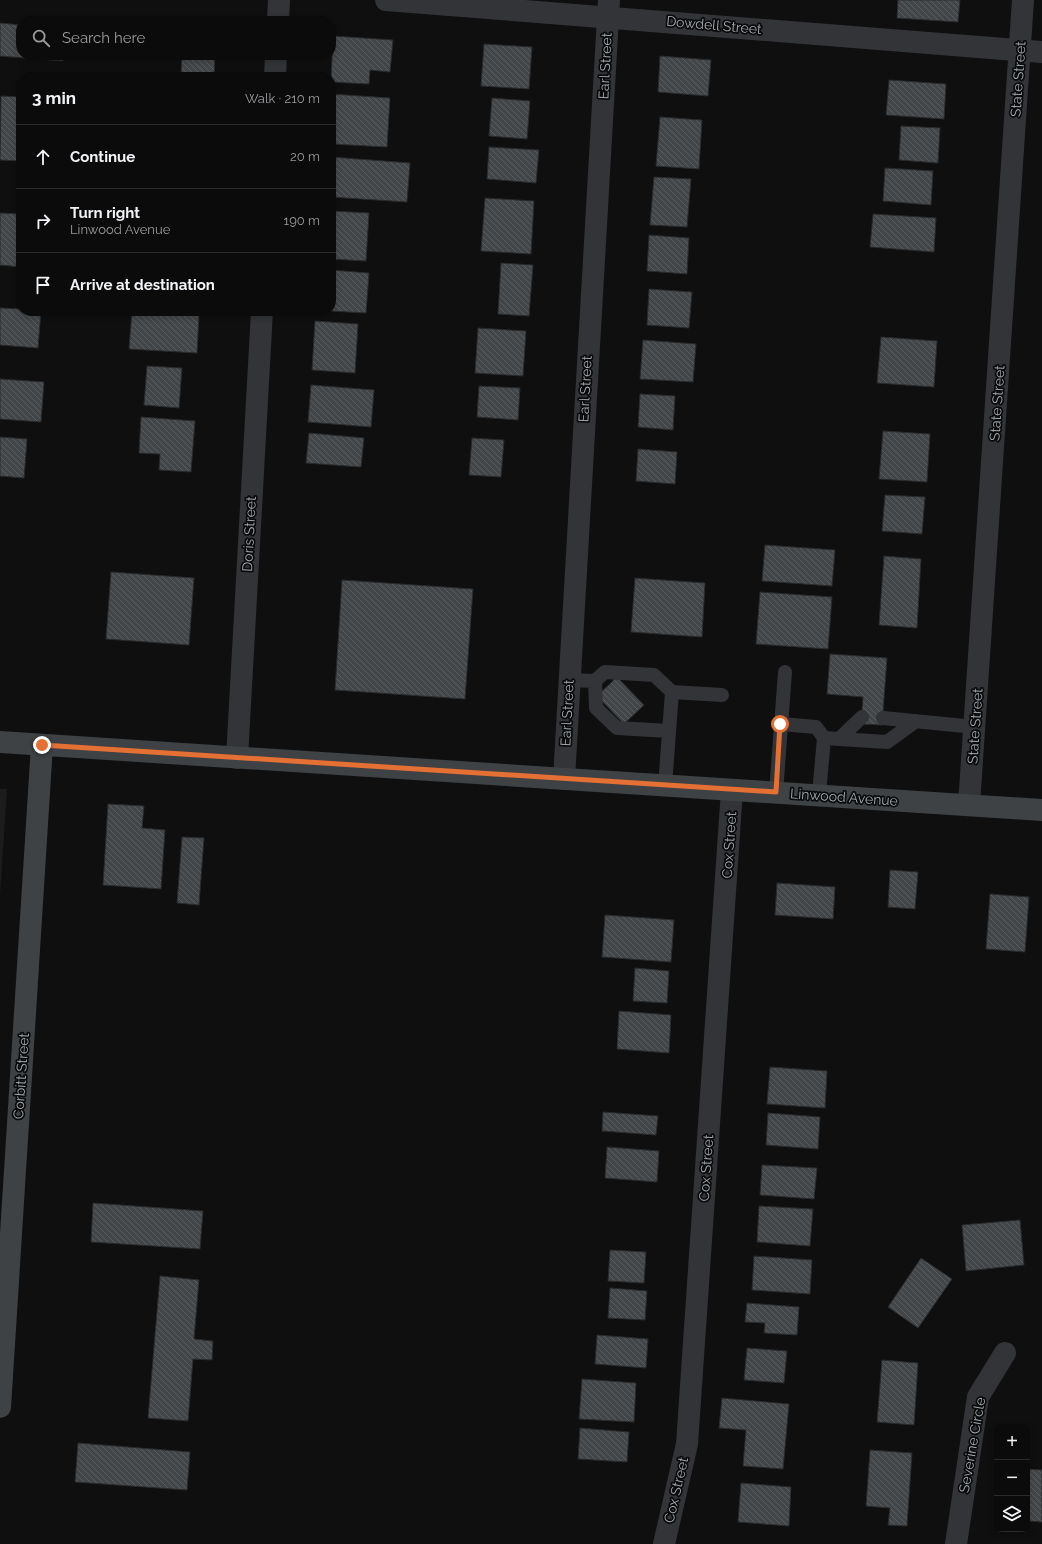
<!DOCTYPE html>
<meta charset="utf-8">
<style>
body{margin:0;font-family:Raleway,sans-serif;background:#141415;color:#f1f3f6}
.controls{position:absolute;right:12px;bottom:12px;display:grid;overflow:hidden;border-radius:8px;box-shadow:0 2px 6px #0003}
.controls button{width:36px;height:36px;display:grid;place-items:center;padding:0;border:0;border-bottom:1px solid #2b2b2d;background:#0b0b0c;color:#f1f3f6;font:20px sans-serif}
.stop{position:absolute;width:12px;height:12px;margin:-9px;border:3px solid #e47033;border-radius:50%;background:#fff}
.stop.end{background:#e47033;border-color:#fff;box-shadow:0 1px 4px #0008}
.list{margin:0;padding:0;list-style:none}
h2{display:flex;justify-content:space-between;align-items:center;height:52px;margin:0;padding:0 16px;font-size:17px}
h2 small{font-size:13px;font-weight:400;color:#9a9b9d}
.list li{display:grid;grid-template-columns:26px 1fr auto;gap:12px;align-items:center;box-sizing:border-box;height:64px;padding:0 16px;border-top:1px solid #2b2b2d}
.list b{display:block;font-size:15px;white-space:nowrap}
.list p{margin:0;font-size:13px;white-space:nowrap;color:#9a9b9d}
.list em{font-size:13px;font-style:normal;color:#9a9b9d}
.icon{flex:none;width:22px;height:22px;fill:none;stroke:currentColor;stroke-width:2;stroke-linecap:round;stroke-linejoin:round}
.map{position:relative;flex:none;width:1042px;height:1544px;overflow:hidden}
.search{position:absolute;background:#0b0b0c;box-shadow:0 2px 6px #0003;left:16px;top:16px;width:320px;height:44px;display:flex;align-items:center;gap:10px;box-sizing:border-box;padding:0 14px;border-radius:16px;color:#9a9b9d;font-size:15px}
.panel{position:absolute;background:#0b0b0c;box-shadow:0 2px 6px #0003;left:16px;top:72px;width:320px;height:244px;border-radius:16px}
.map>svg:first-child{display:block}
.built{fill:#1b1c1d}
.building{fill:url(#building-back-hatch);stroke:#292a2c}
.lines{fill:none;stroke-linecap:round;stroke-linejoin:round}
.lane{stroke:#323437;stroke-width:14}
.street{stroke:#323437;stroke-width:22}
.secondary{stroke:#3e4245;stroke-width:22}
.route{stroke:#e47033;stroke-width:5}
.labels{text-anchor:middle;stroke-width:3.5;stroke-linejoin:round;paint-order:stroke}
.street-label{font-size:14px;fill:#a1aab0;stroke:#0a0a0b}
</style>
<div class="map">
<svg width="1042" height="1544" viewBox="0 0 1042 1544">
<defs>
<pattern id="building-back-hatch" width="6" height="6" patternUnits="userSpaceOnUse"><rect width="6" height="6" fill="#434648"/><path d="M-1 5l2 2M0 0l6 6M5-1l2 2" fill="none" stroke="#5b5e60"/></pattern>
</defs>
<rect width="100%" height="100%" fill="#0f0f10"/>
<!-- built -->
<path class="built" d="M 0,789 L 7,789 L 0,896 Z"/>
<!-- building -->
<path class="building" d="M 898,0 L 960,0 L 958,22 L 897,18 Z
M 0,23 L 21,25 L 21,55 L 63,55 L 63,61 L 0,56 Z
M 333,36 L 393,40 L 390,72 L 370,70 L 369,84 L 331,82 Z
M 484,44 L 532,47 L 529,89 L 481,86 Z
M 182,55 L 215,55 L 214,77 L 181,75 Z
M 660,56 L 711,60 L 708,96 L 658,92 Z
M 889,80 L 946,84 L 944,119 L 886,115 Z
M 331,94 L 390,98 L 387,147 L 331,144 Z
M 1,96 L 21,97 L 21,161 L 0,160 Z
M 492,98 L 530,101 L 527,139 L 489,136 Z
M 660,117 L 702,120 L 699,169 L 656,166 Z
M 901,126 L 940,128 L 938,163 L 899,160 Z
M 489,147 L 539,150 L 536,183 L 487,179 Z
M 331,157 L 410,163 L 407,202 L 331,197 Z
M 885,168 L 933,171 L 931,205 L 883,201 Z
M 654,177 L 691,179 L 687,227 L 650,225 Z
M 485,198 L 534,201 L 531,254 L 481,251 Z
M 332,211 L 369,213 L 366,261 L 331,259 Z
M 0,213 L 21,214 L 21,267 L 0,265 Z
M 873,214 L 936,218 L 934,252 L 870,247 Z
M 649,235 L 689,238 L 687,274 L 647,271 Z
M 501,263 L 533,265 L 529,316 L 498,314 Z
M 331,270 L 369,273 L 366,313 L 331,311 Z
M 649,289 L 692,292 L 689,328 L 647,325 Z
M 0,308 L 21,309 L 21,311 L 41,311 L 38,348 L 0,345 Z
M 132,311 L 199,315 L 197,353 L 129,349 Z
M 315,321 L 358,324 L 355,373 L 312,370 Z
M 478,328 L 526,331 L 523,376 L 475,373 Z
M 881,337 L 937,341 L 934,387 L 877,383 Z
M 643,340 L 696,344 L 693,382 L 640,379 Z
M 147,366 L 182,368 L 179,408 L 144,405 Z
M 0,379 L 44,382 L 41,422 L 0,419 Z
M 311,385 L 374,390 L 371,427 L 308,422 Z
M 479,386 L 520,388 L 518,420 L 477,417 Z
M 640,394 L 675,396 L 673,430 L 638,427 Z
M 141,417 L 195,421 L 191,472 L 159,470 L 160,454 L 139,453 Z
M 883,431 L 930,434 L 927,482 L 879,479 Z
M 309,433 L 364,438 L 361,467 L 306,463 Z
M 0,437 L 27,439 L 24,478 L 0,476 Z
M 472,438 L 504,440 L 501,477 L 469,475 Z
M 638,449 L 677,452 L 675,484 L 636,481 Z
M 885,495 L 925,497 L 922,534 L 882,531 Z
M 765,545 L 835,550 L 832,586 L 762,581 Z
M 884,556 L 921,559 L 917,628 L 879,625 Z
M 111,572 L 194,578 L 189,645 L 106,639 Z
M 635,578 L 705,583 L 702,637 L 631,632 Z
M 342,580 L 473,589 L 465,699 L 335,690 Z
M 760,592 L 832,597 L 828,649 L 756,644 Z
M 830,654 L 887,658 L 882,725 L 861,724 L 863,697 L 827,694 Z
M 617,677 L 644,705 L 624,724 L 597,696 Z
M 108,804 L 144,806 L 142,828 L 165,830 L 161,889 L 103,885 Z
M 182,837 L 204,838 L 199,905 L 177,903 Z
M 890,870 L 918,872 L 915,909 L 888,907 Z
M 777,883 L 835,887 L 833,919 L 775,915 Z
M 990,894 L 1029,897 L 1025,952 L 986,949 Z
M 605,915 L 674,920 L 671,962 L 602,957 Z
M 635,968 L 669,971 L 667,1003 L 633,1001 Z
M 619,1011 L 671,1015 L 669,1053 L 617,1049 Z
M 770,1067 L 827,1071 L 825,1108 L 767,1104 Z
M 603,1112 L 658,1116 L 656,1135 L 602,1131 Z
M 768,1113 L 820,1117 L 818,1149 L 766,1145 Z
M 607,1147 L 659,1151 L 657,1182 L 605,1178 Z
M 762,1165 L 817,1168 L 814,1199 L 760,1195 Z
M 93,1203 L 203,1211 L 200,1249 L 91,1242 Z
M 759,1206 L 813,1209 L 810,1246 L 757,1242 Z
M 1020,1220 L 1024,1265 L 966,1271 L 962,1225 Z
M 610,1250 L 646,1252 L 644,1283 L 608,1281 Z
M 754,1256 L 812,1260 L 810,1294 L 752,1290 Z
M 921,1258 L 952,1279 L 918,1328 L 888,1307 Z
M 160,1276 L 199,1280 L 194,1339 L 213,1341 L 212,1360 L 193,1359 L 188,1421 L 148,1418 Z
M 610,1288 L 647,1291 L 645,1320 L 608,1318 Z
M 747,1303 L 799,1307 L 797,1335 L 764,1333 L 765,1323 L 745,1322 Z
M 597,1335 L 648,1339 L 646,1368 L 595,1364 Z
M 747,1348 L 787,1351 L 784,1383 L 744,1380 Z
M 882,1360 L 918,1363 L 914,1425 L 877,1422 Z
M 582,1379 L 636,1383 L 634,1422 L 579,1419 Z
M 722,1398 L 789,1404 L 783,1469 L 743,1466 L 746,1430 L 719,1428 Z
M 580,1428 L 629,1432 L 627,1462 L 578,1459 Z
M 78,1443 L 190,1452 L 187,1490 L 75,1482 Z
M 870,1450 L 912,1453 L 907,1526 L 888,1525 L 890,1508 L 866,1506 Z
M 1027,1469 L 1042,1470 L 1042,1522 L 1027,1521 Z
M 741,1483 L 791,1487 L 789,1526 L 738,1522 Z"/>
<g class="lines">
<!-- lane -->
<path class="lane" d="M 569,680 L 595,681 L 605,672 L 654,675 L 672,692 L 665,786
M 595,681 L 596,708 L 617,728 L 669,731
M 672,692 L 722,695
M 883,718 L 975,727
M 781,724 L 816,727 L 824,738 L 819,794
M 824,738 L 887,742 L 916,721
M 839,739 L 862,717
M 776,793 L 785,672"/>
<!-- street -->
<path class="street" d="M 386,0 L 1042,52
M 278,21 L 279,0
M 275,77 L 276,55
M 237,758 L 262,311
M 564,779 L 609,0
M 969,805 L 1023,0
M 664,1544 L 687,1444 L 732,790
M 956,1544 L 978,1397 L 1005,1353"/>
<!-- secondary -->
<path class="secondary" d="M 0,742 L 1042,810
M 0,1407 L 42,745"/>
</g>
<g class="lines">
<!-- route -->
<path class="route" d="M 42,745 L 776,792 L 780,724"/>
</g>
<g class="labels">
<!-- street labels -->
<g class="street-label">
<text transform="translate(714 25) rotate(5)" y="5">Dowdell Street</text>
<text transform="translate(605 66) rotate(-87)" y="5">Earl Street</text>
<text transform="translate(1018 79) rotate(-86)" y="5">State Street</text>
<text transform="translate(585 389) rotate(-87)" y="5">Earl Street</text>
<text transform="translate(997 403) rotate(-86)" y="5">State Street</text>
<text transform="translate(249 534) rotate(-87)" y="5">Doris Street</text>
<text transform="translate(567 713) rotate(-87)" y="5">Earl Street</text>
<text transform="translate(975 726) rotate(-86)" y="5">State Street</text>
<text transform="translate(844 797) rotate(4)" y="5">Linwood Avenue</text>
<text transform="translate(729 845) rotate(-86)" y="5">Cox Street</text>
<text transform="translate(21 1076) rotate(-86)" y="5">Corbitt Street</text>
<text transform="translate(706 1168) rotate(-86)" y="5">Cox Street</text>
<text transform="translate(972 1445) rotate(-80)" y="5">Severine Circle</text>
<text transform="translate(676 1490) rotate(-77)" y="5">Cox Street</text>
</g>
</g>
</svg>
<div class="controls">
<button>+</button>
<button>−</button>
<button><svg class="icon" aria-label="layers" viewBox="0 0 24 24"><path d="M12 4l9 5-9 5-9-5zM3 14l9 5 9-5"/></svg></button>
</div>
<div class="stop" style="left:780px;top:724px"></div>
<div class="stop end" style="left:42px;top:745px"></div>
<div class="search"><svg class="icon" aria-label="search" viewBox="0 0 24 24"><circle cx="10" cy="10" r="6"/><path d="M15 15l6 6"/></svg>Search here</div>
<section class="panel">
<h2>3 min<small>Walk · 210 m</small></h2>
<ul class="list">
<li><svg class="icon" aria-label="ahead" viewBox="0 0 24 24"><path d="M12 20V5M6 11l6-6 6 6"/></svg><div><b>Continue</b></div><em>20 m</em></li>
<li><svg class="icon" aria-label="right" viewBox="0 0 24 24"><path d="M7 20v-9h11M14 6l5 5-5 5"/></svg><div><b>Turn right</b><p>Linwood Avenue</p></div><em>190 m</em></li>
<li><svg class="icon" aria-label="arrive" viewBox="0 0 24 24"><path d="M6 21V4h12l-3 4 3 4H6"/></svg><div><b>Arrive at destination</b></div></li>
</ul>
</section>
</div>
